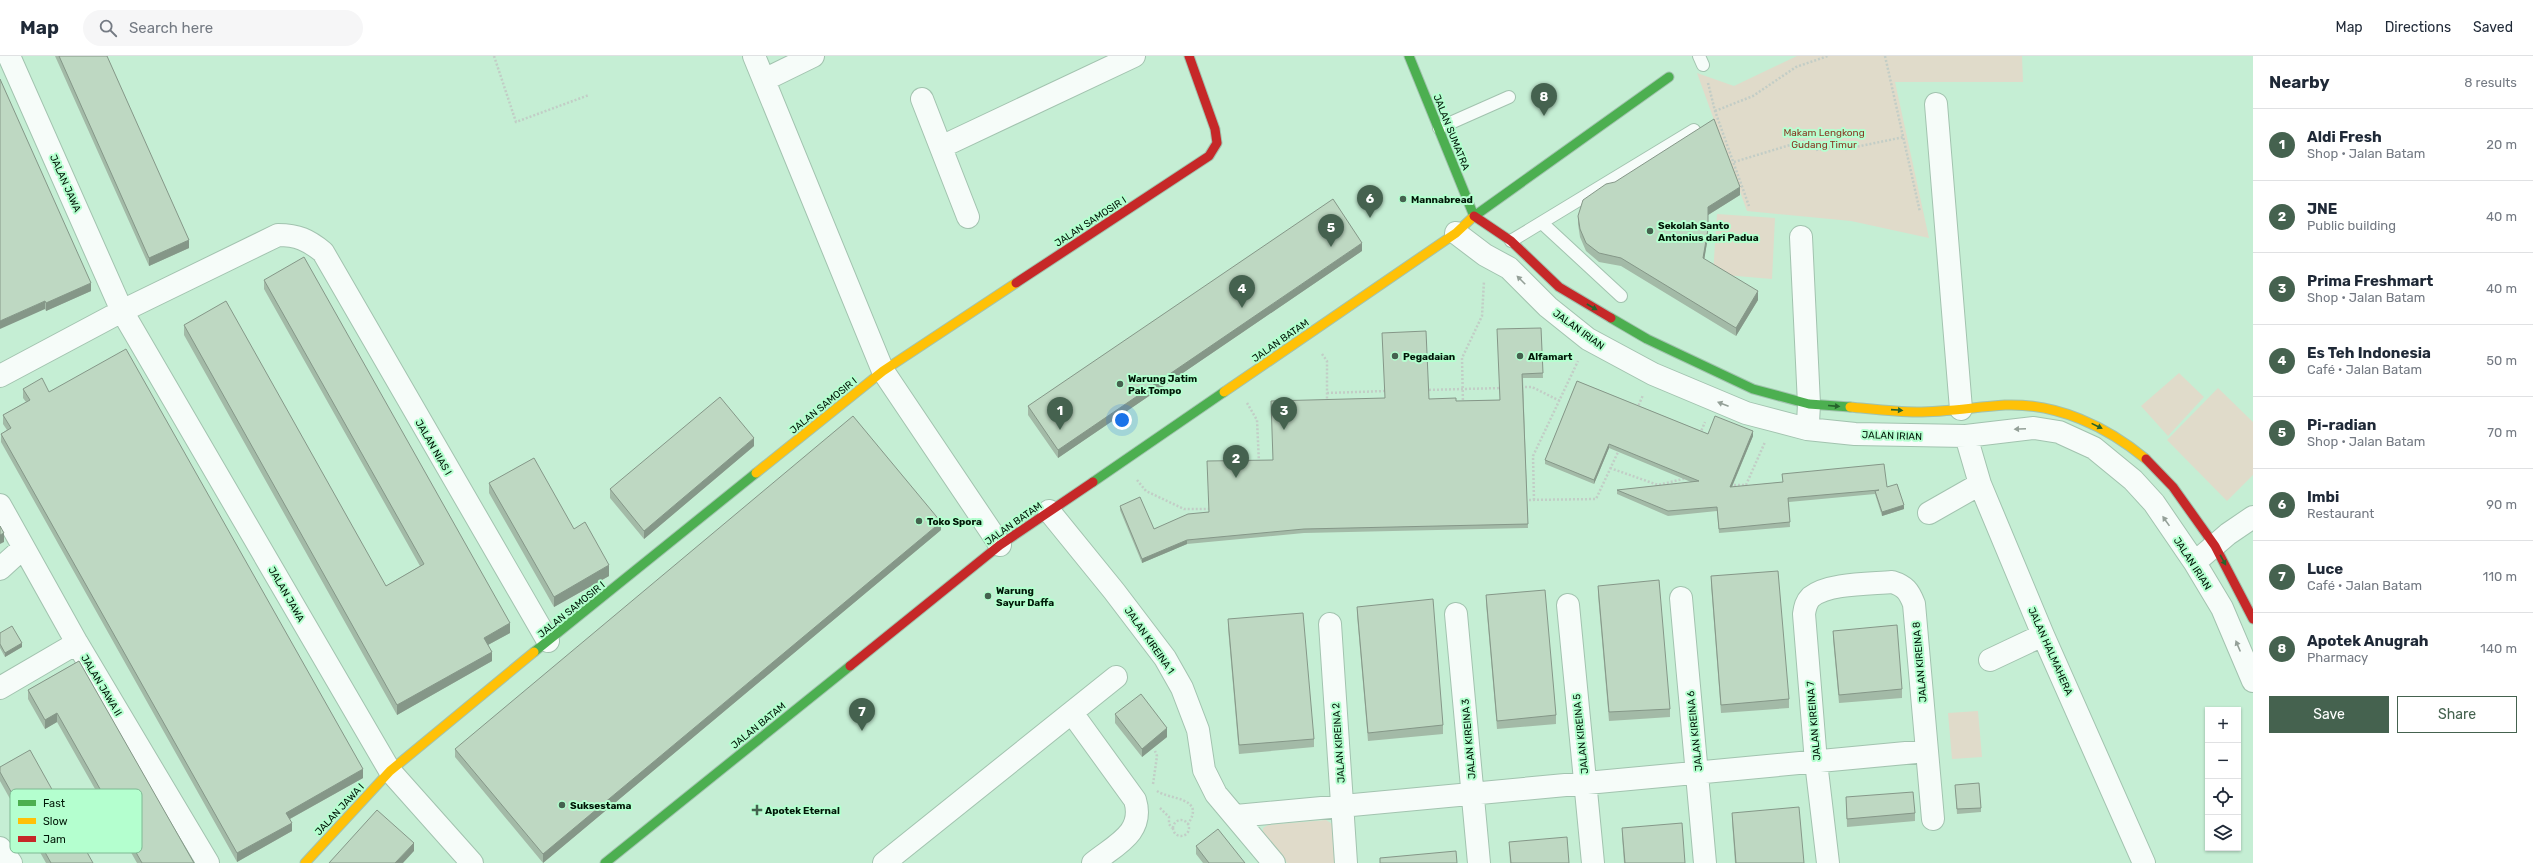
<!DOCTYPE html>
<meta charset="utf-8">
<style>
body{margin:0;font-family:Rubik,sans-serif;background:#f6f6f7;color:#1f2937}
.controls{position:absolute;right:12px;bottom:12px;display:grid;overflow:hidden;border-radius:0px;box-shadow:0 1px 3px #0004}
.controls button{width:36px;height:36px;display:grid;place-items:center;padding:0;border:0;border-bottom:1px solid #e0e1e3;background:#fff;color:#1f2937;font:20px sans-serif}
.you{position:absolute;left:1122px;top:364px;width:14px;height:14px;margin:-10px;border:3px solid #fff;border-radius:50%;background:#1a73e8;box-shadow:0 0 0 6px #1a73e833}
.badge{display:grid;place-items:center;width:26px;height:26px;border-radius:50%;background:#45624f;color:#fff;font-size:13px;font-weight:700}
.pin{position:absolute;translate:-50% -33px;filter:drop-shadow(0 1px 2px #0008)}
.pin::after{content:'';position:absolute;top:21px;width:14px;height:12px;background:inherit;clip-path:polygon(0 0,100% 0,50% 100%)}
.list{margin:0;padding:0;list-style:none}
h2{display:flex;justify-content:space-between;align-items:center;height:52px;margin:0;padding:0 16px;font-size:17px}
h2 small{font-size:13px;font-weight:400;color:#747a83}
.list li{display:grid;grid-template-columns:26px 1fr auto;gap:12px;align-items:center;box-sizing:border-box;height:72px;padding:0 16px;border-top:1px solid #e0e1e3}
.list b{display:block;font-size:15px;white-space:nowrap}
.list p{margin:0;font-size:13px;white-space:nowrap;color:#747a83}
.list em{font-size:13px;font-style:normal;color:#747a83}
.actions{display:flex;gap:8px;padding:12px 16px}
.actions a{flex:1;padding:9px 0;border:1px solid #45624f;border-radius:0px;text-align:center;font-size:14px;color:#45624f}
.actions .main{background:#45624f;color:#fff}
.icon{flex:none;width:22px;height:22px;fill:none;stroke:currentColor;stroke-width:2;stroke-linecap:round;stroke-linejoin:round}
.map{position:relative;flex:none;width:2253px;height:807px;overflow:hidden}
header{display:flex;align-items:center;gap:24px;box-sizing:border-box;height:56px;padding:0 20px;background:#fff;border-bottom:1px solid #e0e1e3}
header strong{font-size:19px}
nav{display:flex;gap:22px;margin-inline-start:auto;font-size:14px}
.search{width:280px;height:36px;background:#f6f6f7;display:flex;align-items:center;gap:10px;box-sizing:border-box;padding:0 14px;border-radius:22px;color:#747a83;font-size:15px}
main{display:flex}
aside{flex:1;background:#fff}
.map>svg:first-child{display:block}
.green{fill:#e0dbca}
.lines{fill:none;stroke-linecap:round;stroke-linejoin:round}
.lane-casing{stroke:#a2c3af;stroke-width:14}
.street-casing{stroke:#a2c3af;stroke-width:24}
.fast-casing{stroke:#a2c3af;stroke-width:11}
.slow-casing{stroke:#a2c3af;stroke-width:11}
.jam-casing{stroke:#a2c3af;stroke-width:11}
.path{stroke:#c2cdc6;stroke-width:2.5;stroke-dasharray:2 2;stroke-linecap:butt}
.lane{stroke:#f6fcf9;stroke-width:12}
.street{stroke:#f6fcf9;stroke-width:22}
.fast{stroke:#4caf50;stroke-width:9}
.slow{stroke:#ffc107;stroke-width:9}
.jam{stroke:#c62828;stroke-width:9}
.wall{fill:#a3baa7}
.shaded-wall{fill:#859788}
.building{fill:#bed8c2;stroke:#859788}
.oneway{fill:#94a098}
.oneway2{fill:#26632c}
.poi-dot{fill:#45624f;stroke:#b4ffcf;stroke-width:1.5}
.labels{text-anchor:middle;stroke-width:4;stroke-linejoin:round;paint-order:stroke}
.street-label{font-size:10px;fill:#001707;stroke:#b4ffcf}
.park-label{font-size:10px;fill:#883722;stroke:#b4ffcf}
.poi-label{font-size:10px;font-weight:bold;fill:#001707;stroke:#b4ffcf;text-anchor:start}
.key{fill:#b4ffcf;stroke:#7eb993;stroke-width:1}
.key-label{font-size:11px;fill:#001707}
</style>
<header>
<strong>Map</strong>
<div class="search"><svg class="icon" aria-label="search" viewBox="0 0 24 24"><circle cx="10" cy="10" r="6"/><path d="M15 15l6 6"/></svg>Search here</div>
<nav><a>Map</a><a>Directions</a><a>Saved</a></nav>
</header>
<main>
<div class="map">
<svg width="2253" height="807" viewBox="0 0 2253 807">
<rect width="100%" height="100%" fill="#c5eed4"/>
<!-- green -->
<path class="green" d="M 1797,0 L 2022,0 L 2023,26 L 1895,26 L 1929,182 L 1851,165 L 1747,155 L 1697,17 L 1734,30 Z
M 1717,158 L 1775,162 L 1772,223 L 1713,218 Z
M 2179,317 L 2204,341 L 2168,380 L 2141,350 Z
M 2218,332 L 2253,366 L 2253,419 L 2227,445 L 2167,384 Z
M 1978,655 L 1982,701 L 1952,703 L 1948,657 Z
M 1326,764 L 1334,769 L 1338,807 L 1287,807 L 1263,776 L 1263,772 L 1268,769 Z"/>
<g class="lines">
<defs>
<path id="lane" d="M 1699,0 L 1703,9
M 1439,72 L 1509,41
M 1542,167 L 1621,240
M 1511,185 L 1694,74"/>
<path id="street" d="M 9,0 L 122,255 L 390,715 L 472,807
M 754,0 L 883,315 L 1000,489
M 764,24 L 813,0
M 922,43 L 968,161
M 1936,48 L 1961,353
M 941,91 L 1134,0
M 1456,177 L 1485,199 L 1509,212 L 1548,251 L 1588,283 L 1653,318 L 1746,357 L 1807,373 L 1855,378 L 1966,380 L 2034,372 L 2059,376 L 2094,392 L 2133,424 L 2154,447 L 2195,507 L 2222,552 L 2253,625
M 1801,181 L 1809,348 L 1808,367
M 0,320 L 122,255 L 278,179 C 298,179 308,184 323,196 L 548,585
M 1966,380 L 1980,428 L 2043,579 L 2144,807
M 0,449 L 77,587 L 208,807
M 1049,455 L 1114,535 L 1165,602 L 1182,632 L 1198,674 L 1204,714 L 1216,738 L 1274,807
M 1929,457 L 1980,428
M 2200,502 L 2228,478 L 2253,461
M 0,513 L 23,492
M 1681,542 L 1705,807
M 1568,549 L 1593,807
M 1456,558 L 1479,807
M 1330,568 L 1346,807
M 1990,604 L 2043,579
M 0,632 L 77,587
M 1072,657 L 1135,744 C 1145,777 1115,789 1093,807
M 1236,760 L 1927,695
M 0,792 L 11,807
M 884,807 L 1116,621
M 1828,807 L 1816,706 L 1804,558 C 1805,551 1806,546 1811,541 C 1828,527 1870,528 1892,526 C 1905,530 1909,535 1914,548 L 1933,763"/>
<path id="fast" d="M 1409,0 L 1474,160
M 1473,161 L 1669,21
M 1611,262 L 1647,283 L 1753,333 L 1809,348 L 1850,351
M 1093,426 L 1224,336
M 534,596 L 756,417
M 605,807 L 850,610"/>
<path id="slow" d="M 1224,336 L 1456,177 L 1473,161
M 1850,351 C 1872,353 1894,356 1917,356 C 1946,356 1975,351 2005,349 C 2057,347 2106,370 2146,403
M 756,417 L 883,315 L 1016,227
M 305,807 L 390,715 L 534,596"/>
<path id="jam" d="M 1474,160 L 1511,185 L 1559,231 L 1611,262
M 1016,227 L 1209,100 L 1217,87 L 1215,73 L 1189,0
M 2146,403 L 2173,431 L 2215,490 L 2253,563
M 850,610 L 1000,489 L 1093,426"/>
</defs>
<!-- lane casing -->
<use href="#lane" class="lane-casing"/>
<!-- street casing -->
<use href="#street" class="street-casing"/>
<!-- fast casing -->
<use href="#fast" class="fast-casing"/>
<!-- slow casing -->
<use href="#slow" class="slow-casing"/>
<!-- jam casing -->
<use href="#jam" class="jam-casing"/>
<!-- path -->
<path class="path" d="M 494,0 L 516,66 L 589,39
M 1885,0 L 1920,156
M 1708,27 L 1715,55 L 1749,150
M 1715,55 L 1753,40 L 1796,11 L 1828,0
M 1734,106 L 1803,85 L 1816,94 L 1842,89 L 1846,93 L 1904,81
M 1322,298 L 1327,305 L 1327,345
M 1521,331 L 1532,331 L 1560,345
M 1425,334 L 1502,332
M 1327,337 L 1386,335
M 1247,347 L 1257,364 L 1259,407
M 1463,348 L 1462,302 L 1482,260 L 1484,225
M 1637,353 L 1643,339
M 1700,378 L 1705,366
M 1610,412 L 1658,429 L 1683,423 L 1684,420
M 1137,424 L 1146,435 L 1184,453 L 1212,453
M 1730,429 L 1746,429 L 1765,386
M 1525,444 L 1596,443 L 1619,394
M 1534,444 L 1533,400 L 1578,305
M 1153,728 L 1157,700 L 1155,695
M 1157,735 C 1170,744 1206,741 1188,768
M 1160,752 L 1169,761 L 1169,768 L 1172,772
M1173 772a8 8 0 1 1 16 0a8 8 0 1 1-16 0Z"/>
<!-- lane -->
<use href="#lane" class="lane"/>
<!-- street -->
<use href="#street" class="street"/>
<!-- fast -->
<use href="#fast" class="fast"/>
<!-- slow -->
<use href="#slow" class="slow"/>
<!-- jam -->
<use href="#jam" class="jam"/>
</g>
<!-- wall -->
<path class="wall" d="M 55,0 L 107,0 L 189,192 L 149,210 Z
M 0,23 L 91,235 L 46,255 L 45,253 Z
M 1740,139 L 1708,159 L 1708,181 L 1704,203 L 1758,244 L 1736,280 L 1621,210 L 1599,206 L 1586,195 L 1580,181 L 1578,168 L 1578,160 Z
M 1362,195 L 1058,402 L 1028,359 L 1028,350 Z
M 264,224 L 510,577 L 488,589 L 492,605 L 397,659 L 184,279 L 184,269 L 386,530 L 420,510 L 264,233 Z
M 1541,272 L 1543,322 L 1523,322 L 1528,472 L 1304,477 L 1187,488 L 1142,507 L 1120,454 L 1120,450 L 1154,473 L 1209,456 L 1429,343 L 1456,345 L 1500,344 Z
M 1577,325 L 1708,378 L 1753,380 L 1732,431 L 1783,426 L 1782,418 L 1887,431 L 1904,453 L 1882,460 L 1875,438 L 1789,446 L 1790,471 L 1719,477 L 1717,455 L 1668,460 L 1617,438 L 1617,434 L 1691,426 L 1609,392 L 1594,428 L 1545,408 L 1545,404 Z
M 23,333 L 49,336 L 363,722 L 290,763 L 292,775 L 237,806 L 1,386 L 1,378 L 7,374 L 3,368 L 3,359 L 26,346 L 23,342 Z
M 754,390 L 644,483 L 610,442 L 610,433 Z
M 489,427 L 609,520 L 554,551 L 489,437 Z
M 941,474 L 543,807 L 455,701 L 455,693 Z
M 1711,520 L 1789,643 L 1789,652 L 1721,657 L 1711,529 Z
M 1598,530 L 1670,653 L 1670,661 L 1609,665 L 1598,539 Z
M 1486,539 L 1556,659 L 1556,668 L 1497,673 L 1486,547 Z
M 1357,551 L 1443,669 L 1443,678 L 1368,685 L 1357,559 Z
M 1228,563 L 1314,683 L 1314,691 L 1239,698 L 1228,572 Z
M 1833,575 L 1902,633 L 1902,642 L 1839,647 L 1833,583 Z
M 0,577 L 22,591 L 5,601 L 0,592 Z
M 79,605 L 194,807 L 137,807 L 57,666 L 45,673 L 28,643 L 28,634 Z
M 1115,658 L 1167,681 L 1142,701 L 1115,667 Z
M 0,711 L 93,807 L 46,807 L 0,725 Z
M 1955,729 L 1981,752 L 1981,756 L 1957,758 Z
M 1846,741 L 1915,757 L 1915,765 L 1847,771 Z
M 1732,757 L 1804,807 L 1735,807 L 1732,765 Z
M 1622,772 L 1685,807 L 1624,807 L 1622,780 Z
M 1509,786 L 1569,807 L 1510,807 Z
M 1196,790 L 1245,807 L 1203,807 L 1196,798 Z"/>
<!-- shaded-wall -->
<path class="shaded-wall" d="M 1740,131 L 1740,139 L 1708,159 L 1708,151 Z
M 1708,173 L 1708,181 L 1703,211 L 1703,202 Z
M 189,184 L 189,192 L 149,210 L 149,202 Z
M 1362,187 L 1362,195 L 1058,402 L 1058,394 Z
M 91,227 L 91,235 L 46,255 L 46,247 Z
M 1758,235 L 1758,244 L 1736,280 L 1736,272 Z
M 45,245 L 45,253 L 0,273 L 0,265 Z
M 1753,375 L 1753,380 L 1730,435 L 1730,431 Z
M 754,382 L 754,390 L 644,483 L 644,475 Z
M 1609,388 L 1609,392 L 1594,428 L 1594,424 Z
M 1904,449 L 1904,453 L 1882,460 L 1882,456 Z
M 941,466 L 941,474 L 543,807 L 543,798 Z
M 4,477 L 4,486 L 0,488 L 0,479 Z
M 1187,484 L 1187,488 L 1142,507 L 1142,503 Z
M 609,509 L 609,520 L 554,551 L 554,541 Z
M 510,567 L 510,577 L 484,591 L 484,582 Z
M 22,587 L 22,591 L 5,601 L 5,597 Z
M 492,596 L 492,605 L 397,659 L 397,649 Z
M 57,657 L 57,666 L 45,673 L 45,664 Z
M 1167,672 L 1167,681 L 1142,701 L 1142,693 Z
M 363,713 L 363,722 L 286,765 L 286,757 Z
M 292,767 L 292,775 L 237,806 L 237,797 Z
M 414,787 L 414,795 L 403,807 L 395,807 Z"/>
<!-- building -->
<path class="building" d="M 59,0 L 107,0 L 189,184 L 149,202 Z
M 0,23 L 91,227 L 46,247 L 45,245 L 0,265 Z
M 1714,63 L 1740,131 L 1708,151 L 1708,173 L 1703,202 L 1758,235 L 1736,272 L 1621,202 L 1599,197 L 1586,187 L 1580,173 L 1578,160 L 1583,144 L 1606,128 L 1615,126 Z
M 1333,143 L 1362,187 L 1058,394 L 1028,350 Z
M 304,201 L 510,567 L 484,582 L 492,596 L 397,649 L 184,269 L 226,245 L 386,530 L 424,508 L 264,224 Z
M 1541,272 L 1543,317 L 1522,318 L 1528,468 L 1304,473 L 1187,484 L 1142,503 L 1120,450 L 1140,441 L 1154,473 L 1188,458 L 1209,456 L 1207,405 L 1273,404 L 1271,345 L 1385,342 L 1382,277 L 1426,275 L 1429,343 L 1456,342 L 1456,345 L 1500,344 L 1497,273 Z
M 126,293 L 363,713 L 286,757 L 292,767 L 237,797 L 1,378 L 11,372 L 3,359 L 30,344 L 23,333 L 42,322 L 49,336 Z
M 1577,325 L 1708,378 L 1715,360 L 1753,375 L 1730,431 L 1783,426 L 1782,418 L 1884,408 L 1887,431 L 1897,428 L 1904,449 L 1882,456 L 1875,435 L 1879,434 L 1788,442 L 1790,466 L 1719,473 L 1717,451 L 1668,455 L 1617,434 L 1699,425 L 1609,388 L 1594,424 L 1545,404 Z
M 720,341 L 754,382 L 644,475 L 610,433 Z
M 853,360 L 941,466 L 543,798 L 455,693 Z
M 534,402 L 574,473 L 585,466 L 609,509 L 554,541 L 489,427 Z
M 0,470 L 4,477 L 0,479 Z
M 1778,515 L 1789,643 L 1721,649 L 1711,520 Z
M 1659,524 L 1670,653 L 1609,656 L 1598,530 Z
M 1545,534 L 1556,659 L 1497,665 L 1486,539 Z
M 1433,543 L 1443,669 L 1368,677 L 1357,551 Z
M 1303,557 L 1314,683 L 1239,689 L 1228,563 Z
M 1897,569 L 1902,633 L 1839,639 L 1833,575 Z
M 12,570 L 22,587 L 5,597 L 0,588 L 0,577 Z
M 79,605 L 194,807 L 142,807 L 57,657 L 45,664 L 28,634 Z
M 1141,638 L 1167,672 L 1142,693 L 1115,658 Z
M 30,694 L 93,807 L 51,807 L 0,716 L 0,711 Z
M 1979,727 L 1981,752 L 1957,753 L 1955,729 Z
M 1913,736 L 1915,757 L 1847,763 L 1846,741 Z
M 1799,751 L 1804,807 L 1736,807 L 1732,757 Z
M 377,754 L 414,787 L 395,807 L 329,807 Z
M 1682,767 L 1685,807 L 1625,807 L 1622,772 Z
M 1218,773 L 1245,807 L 1209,807 L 1196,790 Z
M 1567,781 L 1569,807 L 1511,807 L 1509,786 Z
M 1456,795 L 1457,807 L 1380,807 L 1380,802 Z"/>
<!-- one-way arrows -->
<defs><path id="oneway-solid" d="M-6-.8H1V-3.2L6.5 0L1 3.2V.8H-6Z"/></defs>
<g class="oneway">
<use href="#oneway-solid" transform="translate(1521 224) rotate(-135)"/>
<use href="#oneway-solid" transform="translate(1723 348) rotate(-159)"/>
<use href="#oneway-solid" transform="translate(2020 373) rotate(177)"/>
<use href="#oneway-solid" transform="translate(2166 465) rotate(-125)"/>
<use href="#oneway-solid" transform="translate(2238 590) rotate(-113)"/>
</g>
<g class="oneway2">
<use href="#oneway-solid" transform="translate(1592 251) rotate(30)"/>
<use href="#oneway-solid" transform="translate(1834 350) rotate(5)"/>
<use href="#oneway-solid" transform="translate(1897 354) rotate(4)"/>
<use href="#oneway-solid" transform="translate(2097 370) rotate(26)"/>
<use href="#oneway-solid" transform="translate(2223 504) rotate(61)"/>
</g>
<!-- markers -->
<g class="poi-dot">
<circle cx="1403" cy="143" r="4"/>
<circle cx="1650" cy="175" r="4"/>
<circle cx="1395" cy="300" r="4"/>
<circle cx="1520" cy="300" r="4"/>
<circle cx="1120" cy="328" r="4"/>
<circle cx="919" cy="465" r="4"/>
<circle cx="988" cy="540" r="4"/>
<circle cx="562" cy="749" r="4"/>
<path d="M755 748h4v4h4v4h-4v4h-4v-4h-4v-4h4z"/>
</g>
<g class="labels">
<!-- street labels -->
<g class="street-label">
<text transform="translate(1452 76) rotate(68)" y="4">JALAN SUMATRA</text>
<text transform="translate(66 127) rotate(66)" y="4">JALAN JAWA</text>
<text transform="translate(1090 165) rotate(-33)" y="4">JALAN SAMOSIR I</text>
<text transform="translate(1579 273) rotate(36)" y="4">JALAN IRIAN</text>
<text transform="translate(1280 284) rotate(-35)" y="4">JALAN BATAM</text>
<text transform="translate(823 349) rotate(-39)" y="4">JALAN SAMOSIR I</text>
<text transform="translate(1892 379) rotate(2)" y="4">JALAN IRIAN</text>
<text transform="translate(434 391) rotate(60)" y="4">JALAN NIAS I</text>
<text transform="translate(1013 467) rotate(-35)" y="4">JALAN BATAM</text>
<text transform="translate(2193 507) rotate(57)" y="4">JALAN IRIAN</text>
<text transform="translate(287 538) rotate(60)" y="4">JALAN JAWA</text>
<text transform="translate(571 553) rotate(-39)" y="4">JALAN SAMOSIR I</text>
<text transform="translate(1150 584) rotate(55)" y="4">JALAN KIREINA 1</text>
<text transform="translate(2051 595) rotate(66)" y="4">JALAN HALMAHERA</text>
<text transform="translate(1919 606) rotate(-95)" y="4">JALAN KIREINA 8</text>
<text transform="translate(102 629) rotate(59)" y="4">JALAN JAWA II</text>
<text transform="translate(1813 665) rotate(-95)" y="4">JALAN KIREINA 7</text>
<text transform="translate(758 669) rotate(-39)" y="4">JALAN BATAM</text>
<text transform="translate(1694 675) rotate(-96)" y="4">JALAN KIREINA 6</text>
<text transform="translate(1580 678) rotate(-96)" y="4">JALAN KIREINA 5</text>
<text transform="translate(1468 683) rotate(-95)" y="4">JALAN KIREINA 3</text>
<text transform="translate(1338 687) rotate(-94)" y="4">JALAN KIREINA 2</text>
<text transform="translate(339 753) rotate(-47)" y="4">JALAN JAWA I</text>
</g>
<!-- park labels -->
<g class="park-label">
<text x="1824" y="80">Makam Lengkong<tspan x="1824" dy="12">Gudang Timur</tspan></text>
</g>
<!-- poi labels -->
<g class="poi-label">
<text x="1411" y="147">Mannabread</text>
<text x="1658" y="173">Sekolah Santo<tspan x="1658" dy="12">Antonius dari Padua</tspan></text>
<text x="1403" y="304">Pegadaian</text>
<text x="1528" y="304">Alfamart</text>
<text x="1128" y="326">Warung Jatim<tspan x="1128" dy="12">Pak Tompo</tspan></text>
<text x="927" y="469">Toko Spora</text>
<text x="996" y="538">Warung<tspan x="996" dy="12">Sayur Daffa</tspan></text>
<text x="570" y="753">Suksestama</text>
<text x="765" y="758">Apotek Eternal</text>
</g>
</g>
<!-- legend -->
<rect x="10" y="733" width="132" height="64" rx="6" class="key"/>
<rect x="18" y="744" width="18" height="6" fill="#4caf50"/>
<rect x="18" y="762" width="18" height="6" fill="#ffc107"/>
<rect x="18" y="780" width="18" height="6" fill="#c62828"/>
<g class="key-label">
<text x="43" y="751">Fast</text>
<text x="43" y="769">Slow</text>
<text x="43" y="787">Jam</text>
</g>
</svg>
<div class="controls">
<button>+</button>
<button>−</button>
<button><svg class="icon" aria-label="locate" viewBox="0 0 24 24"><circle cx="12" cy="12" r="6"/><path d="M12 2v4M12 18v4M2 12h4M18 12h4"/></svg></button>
<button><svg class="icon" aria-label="layers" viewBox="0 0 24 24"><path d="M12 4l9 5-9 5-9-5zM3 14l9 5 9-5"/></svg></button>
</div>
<div class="you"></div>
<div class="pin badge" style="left:1060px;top:374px">1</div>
<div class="pin badge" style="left:1236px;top:422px">2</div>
<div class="pin badge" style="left:1284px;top:374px">3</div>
<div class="pin badge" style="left:1242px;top:252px">4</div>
<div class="pin badge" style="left:1331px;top:191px">5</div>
<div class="pin badge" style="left:1370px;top:162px">6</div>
<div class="pin badge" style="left:862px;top:675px">7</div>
<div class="pin badge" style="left:1544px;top:60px">8</div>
</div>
<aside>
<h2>Nearby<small>8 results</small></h2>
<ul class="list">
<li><span class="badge">1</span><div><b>Aldi Fresh</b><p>Shop · Jalan Batam</p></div><em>20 m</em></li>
<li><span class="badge">2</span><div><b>JNE</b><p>Public building</p></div><em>40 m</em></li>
<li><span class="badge">3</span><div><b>Prima Freshmart</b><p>Shop · Jalan Batam</p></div><em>40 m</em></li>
<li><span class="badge">4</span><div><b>Es Teh Indonesia</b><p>Café · Jalan Batam</p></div><em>50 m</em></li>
<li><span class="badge">5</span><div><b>Pi-radian</b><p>Shop · Jalan Batam</p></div><em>70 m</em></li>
<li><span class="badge">6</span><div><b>Imbi</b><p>Restaurant</p></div><em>90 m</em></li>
<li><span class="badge">7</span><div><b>Luce</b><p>Café · Jalan Batam</p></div><em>110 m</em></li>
<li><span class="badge">8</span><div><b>Apotek Anugrah</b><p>Pharmacy</p></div><em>140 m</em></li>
</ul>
<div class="actions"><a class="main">Save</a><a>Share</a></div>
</aside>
</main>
